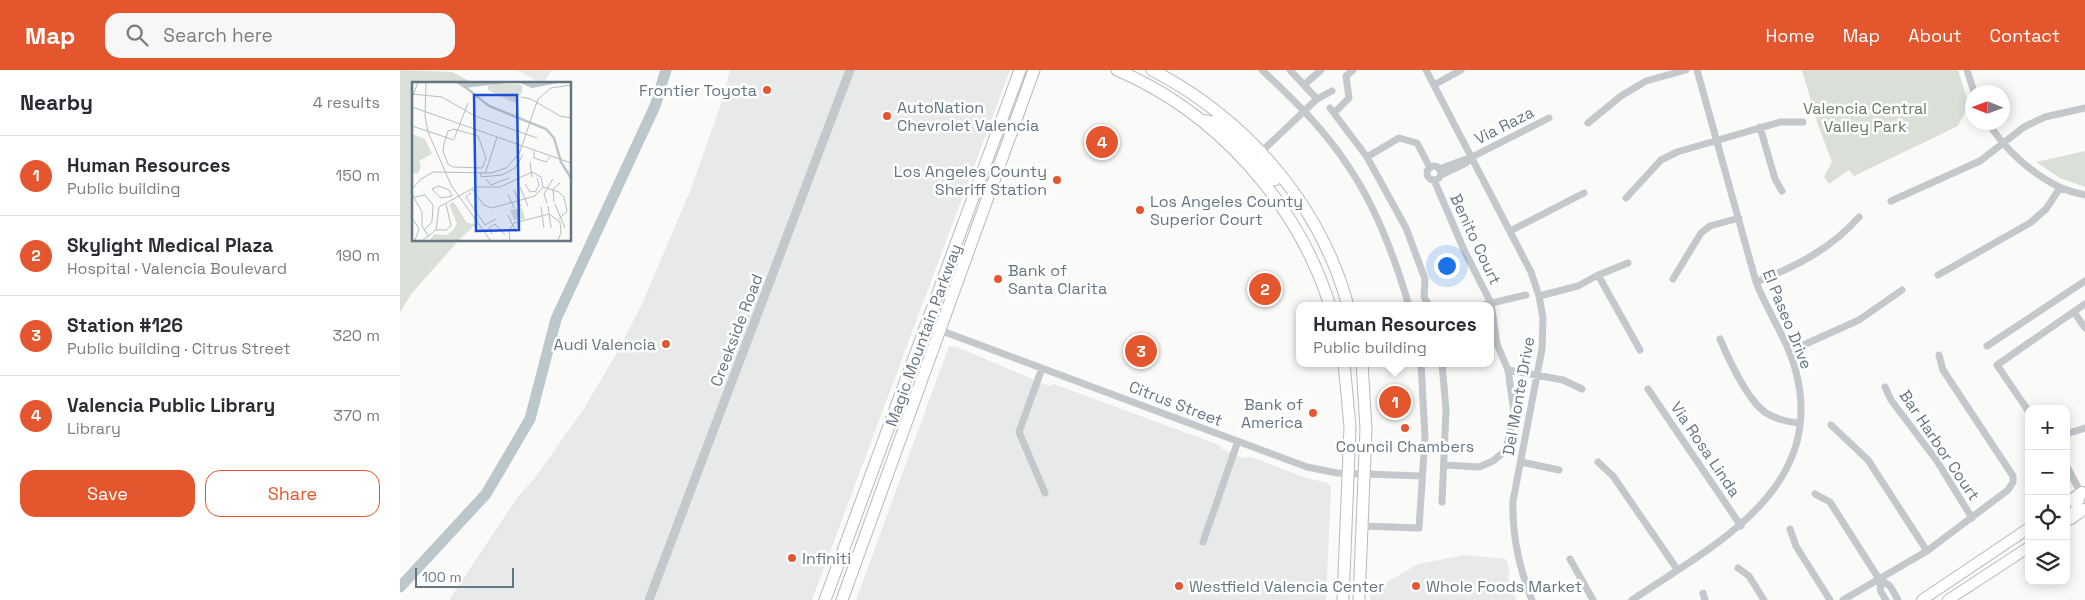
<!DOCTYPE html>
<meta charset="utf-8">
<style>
body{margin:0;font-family:"Space Grotesk",sans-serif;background:#f7f7f7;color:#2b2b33}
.controls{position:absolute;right:15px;bottom:15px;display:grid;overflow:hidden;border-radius:10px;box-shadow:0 2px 12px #0003}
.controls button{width:45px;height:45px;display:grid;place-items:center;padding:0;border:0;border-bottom:1px solid #e1e1e2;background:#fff;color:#2b2b33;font:25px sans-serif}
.compass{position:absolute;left:1565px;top:15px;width:45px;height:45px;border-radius:50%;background:#fff;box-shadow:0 2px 12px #0003;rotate:271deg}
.scale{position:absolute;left:15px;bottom:12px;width:99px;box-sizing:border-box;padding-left:5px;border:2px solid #657683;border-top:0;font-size:14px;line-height:18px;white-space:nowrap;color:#657683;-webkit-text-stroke:4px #fff;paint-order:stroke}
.you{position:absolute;left:1046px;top:195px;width:18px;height:18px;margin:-12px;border:4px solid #fff;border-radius:50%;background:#1a73e8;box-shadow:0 0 0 8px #1a73e833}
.badge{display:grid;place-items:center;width:32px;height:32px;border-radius:50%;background:#e4572e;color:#fff;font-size:16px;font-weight:700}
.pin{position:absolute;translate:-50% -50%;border:2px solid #fff;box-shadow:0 1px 5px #0006}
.popup{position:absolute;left:896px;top:232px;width:198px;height:65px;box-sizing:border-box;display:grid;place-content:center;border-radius:10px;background:#fff;filter:drop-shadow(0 1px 4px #0005);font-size:16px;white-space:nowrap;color:#7c7c81}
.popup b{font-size:19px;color:#2b2b33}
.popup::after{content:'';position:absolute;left:50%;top:100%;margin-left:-10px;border:10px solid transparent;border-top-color:#fff}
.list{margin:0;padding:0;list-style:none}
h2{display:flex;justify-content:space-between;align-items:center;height:65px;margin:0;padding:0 20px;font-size:21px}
h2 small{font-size:16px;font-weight:400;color:#7c7c81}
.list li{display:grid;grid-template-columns:32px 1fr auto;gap:15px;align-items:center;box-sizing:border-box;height:80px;padding:0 20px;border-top:1px solid #e1e1e2}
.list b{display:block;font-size:19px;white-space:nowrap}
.list p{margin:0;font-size:16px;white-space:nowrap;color:#7c7c81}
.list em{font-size:16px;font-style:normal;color:#7c7c81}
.actions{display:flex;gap:10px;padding:15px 20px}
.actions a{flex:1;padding:11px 0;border:1px solid #e4572e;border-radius:15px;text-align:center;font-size:18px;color:#e4572e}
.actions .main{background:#e4572e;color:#fff}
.icon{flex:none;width:28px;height:28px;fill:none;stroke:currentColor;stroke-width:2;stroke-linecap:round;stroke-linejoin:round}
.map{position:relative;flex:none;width:1685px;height:530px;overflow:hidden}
header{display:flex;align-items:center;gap:30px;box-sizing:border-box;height:70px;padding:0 25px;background:#e4572e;color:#fff}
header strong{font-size:24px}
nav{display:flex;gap:28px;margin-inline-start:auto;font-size:18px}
.search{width:350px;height:45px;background:#f7f7f7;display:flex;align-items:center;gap:12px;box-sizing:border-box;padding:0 18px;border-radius:15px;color:#7c7c81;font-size:19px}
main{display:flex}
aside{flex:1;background:#fff}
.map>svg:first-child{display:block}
.built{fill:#e8e9e9}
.green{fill:#dadfd7}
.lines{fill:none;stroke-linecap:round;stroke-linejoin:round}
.river{stroke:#bbc7cb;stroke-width:11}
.secondary-casing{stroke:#b3babf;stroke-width:12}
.primary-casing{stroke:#b5babe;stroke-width:13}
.minor{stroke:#c3c8cc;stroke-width:7}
.tertiary{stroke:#c3c8cc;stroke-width:9}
.secondary{stroke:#fff;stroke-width:10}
.primary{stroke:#fff;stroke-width:11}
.poi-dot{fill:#e4572e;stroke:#fff;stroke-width:2}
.labels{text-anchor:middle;stroke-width:5;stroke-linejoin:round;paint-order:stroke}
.poi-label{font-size:16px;fill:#657683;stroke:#fff;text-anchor:start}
.park-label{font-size:16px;fill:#687a64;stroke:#fff}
.street-label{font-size:16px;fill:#657683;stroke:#fff}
.inset-river{fill:none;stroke:#bbc7cb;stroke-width:2.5}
.inset-road{fill:none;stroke:#b5bdc2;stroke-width:1}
.view{fill:#1d4ed8;fill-opacity:0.15;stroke:#1d4ed8;stroke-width:2.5}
.inset-edge{fill:none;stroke:#657683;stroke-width:2.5}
</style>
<header>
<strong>Map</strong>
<div class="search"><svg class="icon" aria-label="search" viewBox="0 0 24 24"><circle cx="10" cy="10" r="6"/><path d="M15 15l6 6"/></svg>Search here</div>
<nav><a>Home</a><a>Map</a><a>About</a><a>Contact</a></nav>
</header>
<main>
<aside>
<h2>Nearby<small>4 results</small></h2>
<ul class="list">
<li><span class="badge">1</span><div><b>Human Resources</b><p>Public building</p></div><em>150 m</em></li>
<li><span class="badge">2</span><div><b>Skylight Medical Plaza</b><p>Hospital · Valencia Boulevard</p></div><em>190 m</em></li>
<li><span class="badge">3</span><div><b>Station #126</b><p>Public building · Citrus Street</p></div><em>320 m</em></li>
<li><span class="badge">4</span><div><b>Valencia Public Library</b><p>Library</p></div><em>370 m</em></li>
</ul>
<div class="actions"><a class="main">Save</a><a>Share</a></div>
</aside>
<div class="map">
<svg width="1685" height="530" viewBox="0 0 1685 530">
<rect width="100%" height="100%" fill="#fafaf8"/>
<!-- built -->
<path class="built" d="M 117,0 L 152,0 L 145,10 L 137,11 Z
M 330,0 L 610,0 L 412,530 L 49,530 L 119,425 L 134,409 L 183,340 L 215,286 L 242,234 L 291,119 L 322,31 Z
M 549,276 L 557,277 L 649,316 L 654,314 L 819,375 L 822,379 L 844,388 L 851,387 L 906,408 L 928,413 L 931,417 L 926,530 L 456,530 Z
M 1064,485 L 1106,489 L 1110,502 L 1108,507 L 1116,530 L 970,530 L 970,522 L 1018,494 Z"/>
<!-- green -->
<path class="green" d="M 0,0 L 52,2 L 75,14 L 14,14 L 14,170 L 59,170 L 12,223 L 0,242 Z
M 1402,0 L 1558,0 L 1569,35 L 1558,56 L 1454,106 L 1449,100 L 1429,114 L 1424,107 L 1432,92 L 1418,55 Z
M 1685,81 L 1685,117 L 1660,108 L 1636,92 Z"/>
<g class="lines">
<!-- river -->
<path class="river" d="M 0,517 L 86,424 L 130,349 L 156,249 L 255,36 L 266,0"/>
<defs>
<path id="secondary" d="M 1666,433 L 1682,422
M 1671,449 L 1685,439
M 1666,452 L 1675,441 L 1681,423
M 1522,530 L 1629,458
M 1548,530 L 1629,477"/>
<path id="primary" d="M 717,0 C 816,42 898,133 930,236
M 752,0 C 845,48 920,133 948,236
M 801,50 L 818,53 L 850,82 L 861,82
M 847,93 C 861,90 867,101 875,110
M 425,530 L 620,0
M 442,530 L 634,0
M 943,530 L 950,357 L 944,293
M 959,530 L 966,359 L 962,293"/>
</defs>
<!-- secondary casing -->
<use href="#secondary" class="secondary-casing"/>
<!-- primary casing -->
<use href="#primary" class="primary-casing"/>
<!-- minor -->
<path class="minor" d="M 862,0 C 893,29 925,60 948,96 C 977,138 995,188 1009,236
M 890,0 L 917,29
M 1026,0 L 1131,202 L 1139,226 L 1143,248 L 1142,279 L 1113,431 C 1112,466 1119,498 1132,530
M 1567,0 L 1574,22
M 905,14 L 921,0
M 1034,15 L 1061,0
M 930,38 L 967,87 L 1006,158 L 1025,209 L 1024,227 L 1029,236
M 934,43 L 949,28 L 946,6 L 953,0
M 1588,52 C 1604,79 1631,103 1659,117 C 1667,121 1677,123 1685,125
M 1188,53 L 1221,26 L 1246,11 L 1286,0
M 1360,57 L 1375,109 L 1382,121
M 861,82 L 917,29 L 932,21
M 967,87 L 999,68 L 1017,73 L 1030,98
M1027 103a7 7 0 1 1 14 0a7 7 0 1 1-14 0Z
M 1039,99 L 1072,87 L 1149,48
M 1041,105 L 1066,93 L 1072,87
M 1034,110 L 1064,180 L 1091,233 L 1097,274 L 1108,300 L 1114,342 L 1110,364 L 1105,381 L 1093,391 L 1079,397 L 1045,395
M 1226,128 L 1261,90 L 1277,82 L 1380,52 L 1403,52
M 1491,131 L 1580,91 L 1624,57 L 1645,47 L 1685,38
M 1110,161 L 1184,123
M 1228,193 L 1198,205 L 1240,280
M 1538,205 L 1630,153 L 1646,139 L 1660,118
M 1273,209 L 1301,163 L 1310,156 L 1339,148
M 1356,212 C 1395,197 1431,179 1459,147
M 1139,226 L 1178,216 L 1198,205
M 1079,236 L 1126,225
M 1674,242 L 1685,258
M 526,255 L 907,397 L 937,403 L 1022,406
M 1320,269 C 1329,290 1347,330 1366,343 C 1376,349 1388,352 1399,353
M 1587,276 L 1685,211
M 1390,281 L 1459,250 L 1502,220
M 1042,293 L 1046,340 L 1042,432
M 642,298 L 619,362 L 645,423
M 1108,300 L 1163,310 L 1182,319
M 1485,317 L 1491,330 L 1537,391 L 1572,448
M 1248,319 L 1341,456
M 1629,342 L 1597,295 L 1685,234
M 1431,355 L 1468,390 L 1527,481
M 1666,364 L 1685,358
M 1121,392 L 1159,400
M 1198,392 L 1213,406 L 1277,499
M 1666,395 L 1681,423
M 1415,424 L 1430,432 L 1479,509 L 1490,516 L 1498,530
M 962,456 L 1019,458 L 1025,367 L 1021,293
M 1390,459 L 1396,476 L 1430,530
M 803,472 L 838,371
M 1170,489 L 1193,530
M 1338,498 L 1349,506 L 1364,530
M 1479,509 L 1481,522 L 1486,530
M 1303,523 L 1305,530
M 1232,530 C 1312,476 1427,420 1396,302 C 1388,270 1368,243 1356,212 L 1297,0
M 1443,530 L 1527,481 L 1608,420 L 1613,412 L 1613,406 L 1543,300 L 1539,285"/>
<!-- tertiary -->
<path class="tertiary" d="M 249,530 L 450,0"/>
<!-- secondary -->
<use href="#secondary" class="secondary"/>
<!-- primary -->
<use href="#primary" class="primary"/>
</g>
<!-- markers -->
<g class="poi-dot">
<circle cx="367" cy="20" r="5"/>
<circle cx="487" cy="46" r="5"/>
<circle cx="657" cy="110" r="5"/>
<circle cx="740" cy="140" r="5"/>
<circle cx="598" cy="209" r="5"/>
<circle cx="266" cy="274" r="5"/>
<circle cx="913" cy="343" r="5"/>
<circle cx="1005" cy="358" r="5"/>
<circle cx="392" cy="488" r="5"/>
<circle cx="779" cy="516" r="5"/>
<circle cx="1016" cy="516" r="5"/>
</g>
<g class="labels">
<!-- poi labels -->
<g class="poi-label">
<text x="357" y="26" text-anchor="end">Frontier Toyota</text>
<text x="497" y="43">AutoNation<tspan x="497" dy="18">Chevrolet Valencia</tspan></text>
<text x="647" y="107" text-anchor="end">Los Angeles County<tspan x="647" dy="18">Sheriff Station</tspan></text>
<text x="750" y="137">Los Angeles County<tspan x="750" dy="18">Superior Court</tspan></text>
<text x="608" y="206">Bank of<tspan x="608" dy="18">Santa Clarita</tspan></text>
<text x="256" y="280" text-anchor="end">Audi Valencia</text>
<text x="903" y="340" text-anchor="end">Bank of<tspan x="903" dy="18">America</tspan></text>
<text x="1005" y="382" text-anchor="middle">Council Chambers</text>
<text x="402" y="494">Infiniti</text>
<text x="789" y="522">Westfield Valencia Center</text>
<text x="1026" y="522">Whole Foods Market</text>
</g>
<!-- park labels -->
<g class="park-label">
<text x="1465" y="44">Valencia Central<tspan x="1465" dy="18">Valley Park</tspan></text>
</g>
<!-- street labels -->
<g class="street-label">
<text transform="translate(1104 55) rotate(-27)" y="6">Via Raza</text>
<text transform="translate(1076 169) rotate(65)" y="6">Benito Court</text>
<text transform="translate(1388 249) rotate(68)" y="6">El Paseo Drive</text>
<text transform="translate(336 260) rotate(-69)" y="6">Creekside Road</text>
<text transform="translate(523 265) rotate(-70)" y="6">Magic Mountain Parkway</text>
<text transform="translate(1118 326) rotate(-80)" y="6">Del Monte Drive</text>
<text transform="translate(776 333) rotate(21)" y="6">Citrus Street</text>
<text transform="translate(1540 375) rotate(56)" y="6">Bar Harbor Court</text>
<text transform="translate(1306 379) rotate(56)" y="6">Via Rosa Linda</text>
</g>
</g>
<!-- overview -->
<g transform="translate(12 12)">
<rect width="159" height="159" fill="#fafaf8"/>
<path d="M 86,1 L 110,3 L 110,10 L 103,21 L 76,8 L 76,4 ZM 0,52 L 13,57 L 20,72 L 7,79 L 9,85 L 6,92 L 0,90 ZM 42,120 L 55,141 L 64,142 L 47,158 L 18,158 L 22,152 L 35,153 L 41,148 L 45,142 L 37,122 ZM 110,126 L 113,137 L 102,138 L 98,128 Z" fill="#dadfd7"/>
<path d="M 43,0 L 102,0 L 52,6 ZM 106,0 L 152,0 L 120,6 Z" fill="#bbc7cb"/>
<path class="inset-river" d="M 47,0 L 77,24 L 134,47 L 142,56 L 149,80 L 159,96"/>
<path class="inset-road" d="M 14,0 L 13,34 L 16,50 L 39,103 L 78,158M 0,12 L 30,15 L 63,34 L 125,56M 109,15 L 119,17 L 148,34 L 159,36M 0,16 L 6,0M 0,25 L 159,81M 0,44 L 42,58M 42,47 L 66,54 L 74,76 L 70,86 L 41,85 L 36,82 L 31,69 L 32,62 L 36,49 ZM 42,57 L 56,21M 122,69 L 122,76 L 134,80 L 138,75M 118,80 L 120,95M 69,91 L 69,95 L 90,93 L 103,86 L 111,73M 73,92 L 85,55M 74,97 L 79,103 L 97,96M 113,102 L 118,110 L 124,109 L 127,103 L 125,96M 27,104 L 37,108 L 40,114 L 29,116 L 20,107 ZM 108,105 L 116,124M 131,105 L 147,110 L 152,115 L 155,129 L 147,137M 0,107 L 9,97 L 21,90 L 79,91 L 94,86 L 107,72 L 126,17 L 139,6 L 159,3M 60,107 L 72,123 L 80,126 L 123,114 L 131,105M 102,108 L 109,125M 59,111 L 54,115 L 73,143 L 84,137M 0,112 L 10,130 L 10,144 L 17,155M 96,112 L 102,126M 3,115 L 13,113 L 21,123 L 20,140 L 12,148M 142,120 L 141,107 L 148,101M 135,121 L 132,112 L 141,97M 143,122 L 153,146M 136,124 L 139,146M 129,125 L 132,146M 96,133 L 104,150M 0,136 L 7,147 L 3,158M 24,148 L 34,148 L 39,144 L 34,122M 80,152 L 77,146 L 83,142 L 93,153M 11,158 L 24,148 L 27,125 L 63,105 L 88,105 L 120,90 L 129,95 L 131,105M 98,158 L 97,149 L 102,141 L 137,132 L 148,140 L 149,151 L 146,158"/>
<path class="view" d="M 62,13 L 105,13 L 107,148 L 64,149 Z"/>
<rect width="159" height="159" class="inset-edge"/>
</g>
</svg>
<div class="controls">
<button>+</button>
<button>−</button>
<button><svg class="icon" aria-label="locate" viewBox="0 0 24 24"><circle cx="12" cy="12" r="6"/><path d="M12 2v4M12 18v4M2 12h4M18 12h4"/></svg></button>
<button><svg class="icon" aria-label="layers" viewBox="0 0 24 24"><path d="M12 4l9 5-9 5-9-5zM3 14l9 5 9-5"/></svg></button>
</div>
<svg class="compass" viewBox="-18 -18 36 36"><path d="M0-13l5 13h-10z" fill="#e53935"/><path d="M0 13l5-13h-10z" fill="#7c7c81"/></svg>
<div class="scale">100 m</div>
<div class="you"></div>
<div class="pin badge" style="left:995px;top:332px">1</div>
<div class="popup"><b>Human Resources</b>Public building</div>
<div class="pin badge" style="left:865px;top:219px">2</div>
<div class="pin badge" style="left:741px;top:281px">3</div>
<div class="pin badge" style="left:702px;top:72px">4</div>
</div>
</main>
